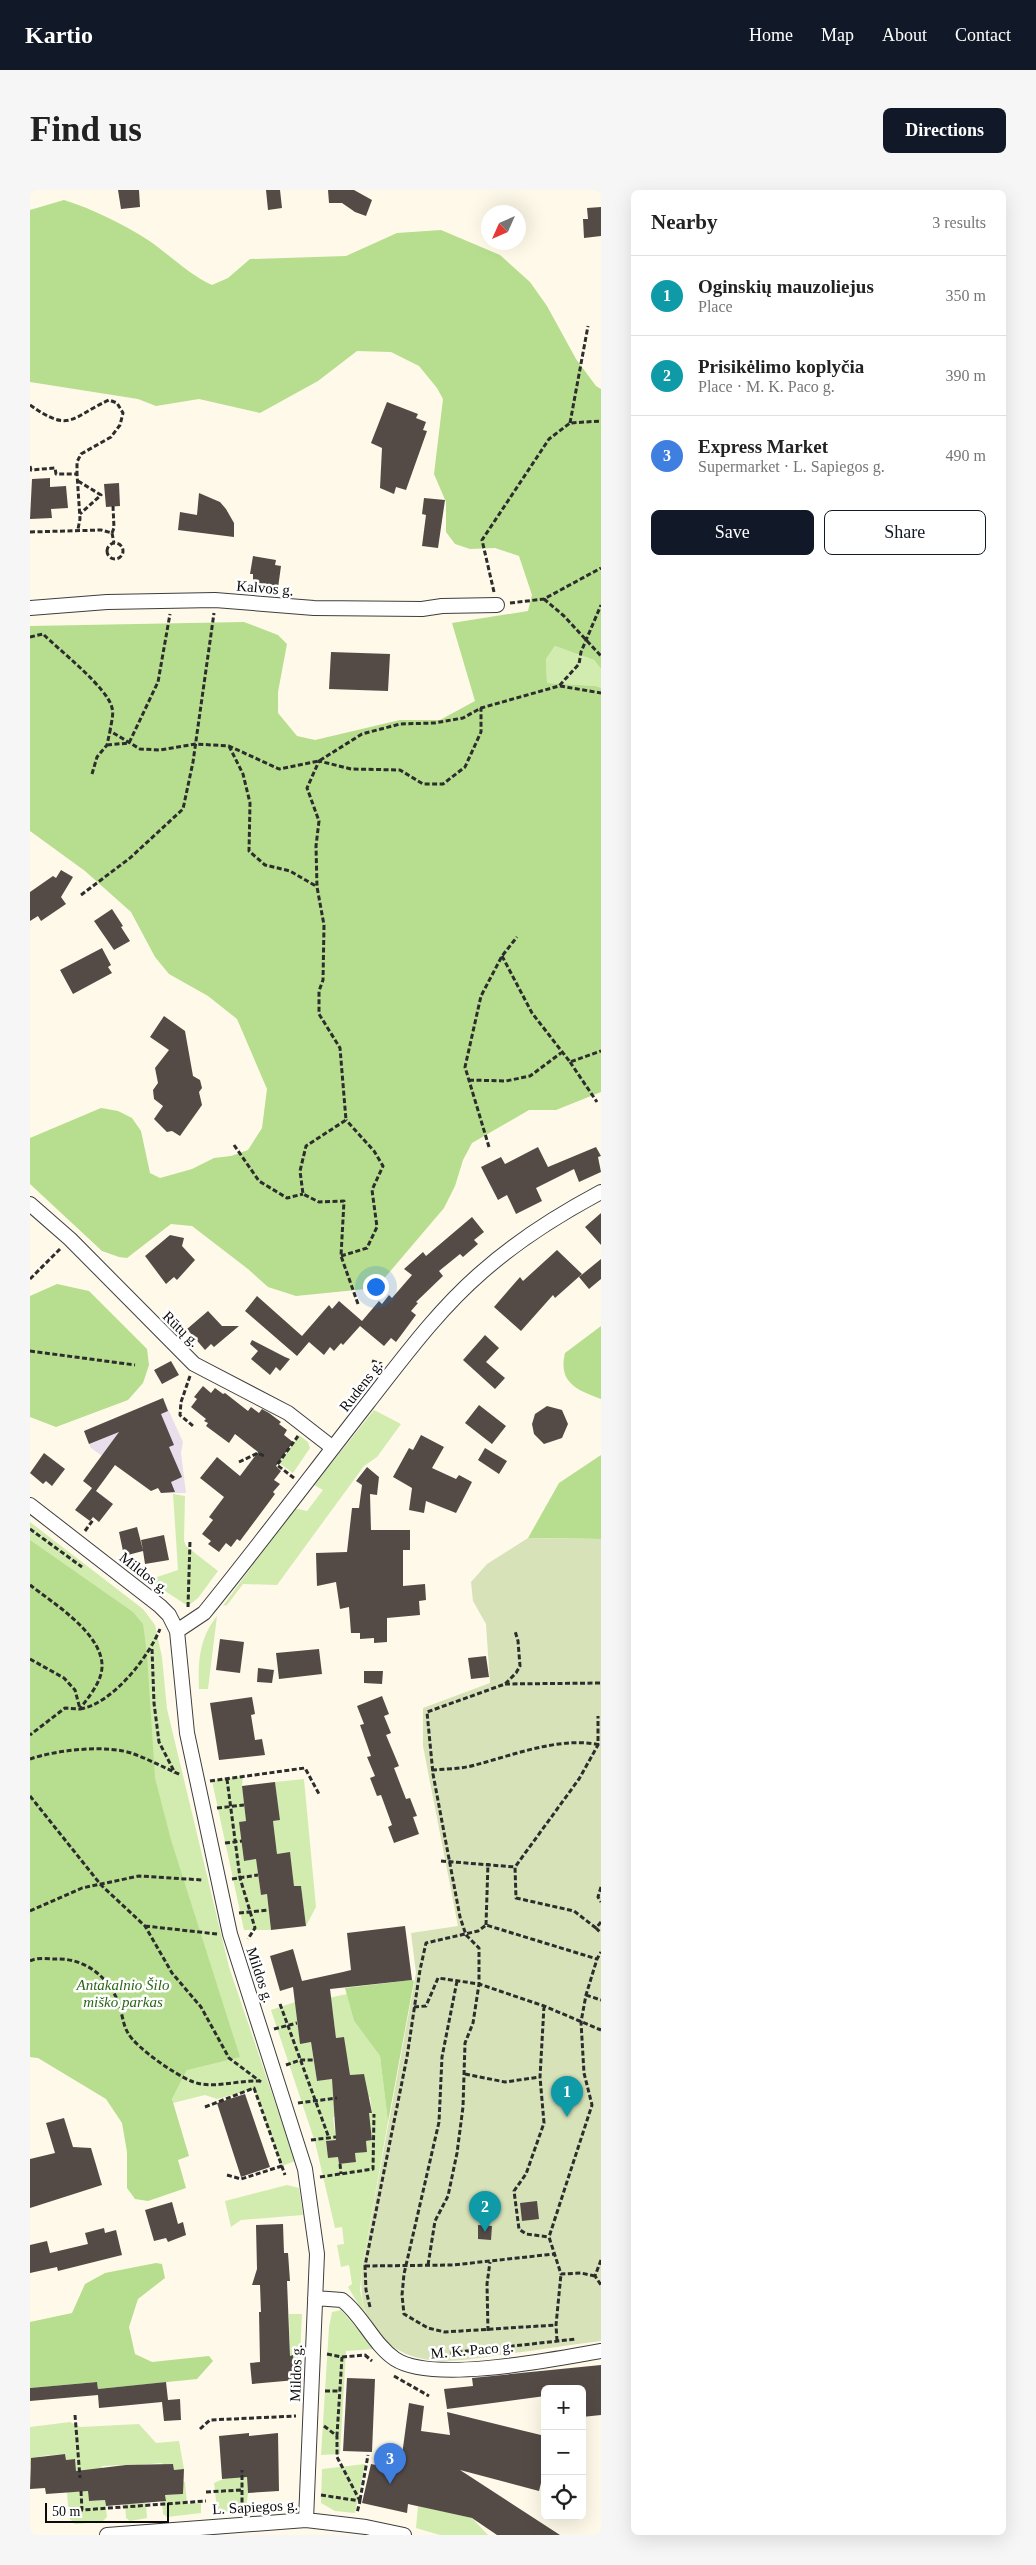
<!DOCTYPE html>
<meta charset="utf-8">
<style>
body{margin:0;font-family:"Times New Roman",serif;background:#f6f6f6;color:#222}
.controls{position:absolute;right:15px;bottom:15px;display:grid;overflow:hidden;border-radius:8px;box-shadow:0 5px 20px #0002}
.controls button{width:45px;height:45px;display:grid;place-items:center;padding:0;border:0;border-bottom:1px solid #e0e0e0;background:#fff;color:#222;font:25px sans-serif}
.compass{position:absolute;left:451px;top:15px;width:45px;height:45px;border-radius:50%;background:#fff;box-shadow:0 5px 20px #0002;rotate:225deg}
.scale{position:absolute;left:15px;bottom:12px;width:124px;box-sizing:border-box;padding-left:5px;border:2px solid #0b0b0b;border-top:0;font-size:14px;line-height:18px;white-space:nowrap;color:#0b0b0b;-webkit-text-stroke:4px #fff;paint-order:stroke}
.you{position:absolute;left:345px;top:1096px;width:18px;height:18px;margin:-12px;border:4px solid #fff;border-radius:50%;background:#1a73e8;box-shadow:0 0 0 8px #1a73e833}
.badge{display:grid;place-items:center;width:32px;height:32px;border-radius:50%;background:#111827;color:#fff;font-size:16px;font-weight:700}
.pin{position:absolute;translate:-50% -41px;filter:drop-shadow(0 1px 2px #0008)}
.pin::after{content:'';position:absolute;top:26px;width:18px;height:15px;background:inherit;clip-path:polygon(0 0,100% 0,50% 100%)}
.list{margin:0;padding:0;list-style:none}
h2{display:flex;justify-content:space-between;align-items:center;height:65px;margin:0;padding:0 20px;font-size:21px}
h2 small{font-size:16px;font-weight:400;color:#767676}
.list li{display:grid;grid-template-columns:32px 1fr auto;gap:15px;align-items:center;box-sizing:border-box;height:80px;padding:0 20px;border-top:1px solid #e0e0e0}
.list b{display:block;font-size:19px;white-space:nowrap}
.list p{margin:0;font-size:16px;white-space:nowrap;color:#767676}
.list em{font-size:16px;font-style:normal;color:#767676}
.actions{display:flex;gap:10px;padding:15px 20px}
.actions a{flex:1;padding:11px 0;border:1px solid #111827;border-radius:8px;text-align:center;font-size:18px;color:#111827}
.actions .main{background:#111827;color:#fff}
.icon{flex:none;width:28px;height:28px;fill:none;stroke:currentColor;stroke-width:2;stroke-linecap:round;stroke-linejoin:round}
.map{position:relative;flex:none;width:571px;height:2345px;overflow:hidden;border-radius:8px}
header{display:flex;align-items:center;gap:30px;box-sizing:border-box;height:70px;padding:0 25px;background:#111827;color:#fff}
header strong{font-size:24px}
nav{display:flex;gap:28px;margin-inline-start:auto;font-size:18px}
.intro{display:flex;align-items:center;justify-content:space-between;box-sizing:border-box;height:120px;padding:0 30px}
h1{margin:0;font-size:35px}
.button{padding:12px 22px;border-radius:8px;background:#111827;color:#fff;font-size:18px;font-weight:700}
main{display:flex;gap:30px;padding:0 30px}
aside{flex:1;background:#fff;border-radius:8px;box-shadow:0 5px 20px #0002}
.map>svg:first-child{display:block}
.industrial{fill:#e9deeb}
.green{fill:#d2ecb0}
.forest{fill:#b6de8e}
.cemetery{fill:#d7e2b9}
.building{fill:#544b47}
.lines{fill:none;stroke-linecap:round;stroke-linejoin:round}
.street-casing{stroke:#3e3e3e;stroke-width:16}
.path{stroke:#2d2d2d;stroke-width:3;stroke-dasharray:5 2.5;stroke-linecap:butt}
.street{stroke:#fff;stroke-width:14}
.labels{text-anchor:middle;stroke-width:5;stroke-linejoin:round;paint-order:stroke}
.street-label{font-size:15px;fill:#0b0b0b;stroke:#fff}
.park-label{font-size:15px;font-style:italic;fill:#2c6618;stroke:#fff}
</style>
<header>
<strong>Kartio</strong>
<nav><a>Home</a><a>Map</a><a>About</a><a>Contact</a></nav>
</header>
<div class="intro"><h1>Find us</h1><a class="button">Directions</a></div>
<main>
<div class="map">
<svg width="571" height="2345" viewBox="0 0 571 2345">
<rect width="100%" height="100%" fill="#fff9e9"/>
<!-- industrial -->
<path class="industrial" d="M 133,1208 L 153,1252 L 151,1263 L 156,1303 L 131,1303 L 128,1298 L 121,1301 L 61,1258 L 54,1241 Z"/>
<!-- green -->
<path class="green" d="M 525,456 L 564,470 L 571,479 L 571,498 L 566,496 L 517,493 L 516,469 Z
M 344,1220 L 371,1234 L 347,1267 L 334,1276 L 247,1395 L 213,1394 L 197,1415 L 193,1416 L 264,1318 L 277,1321 L 293,1300 L 284,1295 Z
M 269,1245 L 278,1252 L 280,1258 L 263,1283 L 249,1273 Z
M 143,1304 L 155,1306 L 154,1351 L 156,1356 L 188,1381 L 168,1408 L 158,1416 L 118,1390 L 148,1380 Z
M 0,1332 L 113,1419 L 125,1435 L 132,1467 L 137,1519 L 199,1777 L 265,1971 L 252,1976 L 224,1899 L 187,1909 L 175,1905 L 143,1913 L 142,1909 L 157,1880 L 0,1867 Z
M 187,1426 L 178,1499 L 169,1499 C 168,1471 169,1449 187,1426 Z
M 213,1586 L 212,1596 L 216,1631 L 209,1632 L 214,1671 L 226,1669 L 231,1705 L 237,1704 L 241,1740 L 214,1740 L 182,1591 Z
M 274,1589 L 286,1717 L 276,1736 L 271,1696 L 264,1696 L 260,1663 L 247,1664 L 243,1631 L 250,1630 L 245,1592 Z
M 317,1804 L 324,1831 L 350,1866 L 358,1932 L 332,2079 L 330,2100 L 336,2127 L 318,2097 L 322,2094 L 319,2075 L 311,2077 L 307,2055 L 314,2054 L 312,2037 L 305,2038 L 285,1952 L 241,1820 L 265,1812 L 270,1853 L 281,1852 L 287,1891 L 302,1889 L 309,1926 L 303,1927 L 306,1950 L 296,1952 L 298,1968 L 308,1967 L 309,1974 L 326,1972 L 325,1963 L 337,1961 L 336,1951 L 342,1950 L 340,1933 L 335,1924 L 342,1923 L 340,1907 L 335,1907 L 334,1884 L 320,1885 L 318,1870 L 314,1870 L 315,1862 L 314,1847 L 306,1848 L 303,1822 L 298,1808 Z
M 257,1995 L 269,1998 L 273,2025 L 211,2030 L 201,2037 L 195,2011 Z
M 311,2120 L 345,2159 L 316,2161 L 310,2264 L 291,2265 L 299,2137 L 302,2122 Z
M 259,2124 L 272,2124 L 269,2188 L 266,2190 L 263,2166 L 260,2166 Z
M 40,2232 L 50,2237 L 109,2234 L 126,2253 L 149,2251 L 154,2279 L 144,2280 L 143,2274 L 133,2275 L 132,2273 L 108,2275 L 96,2281 L 95,2275 L 72,2276 L 72,2279 L 46,2288 L 45,2269 L 36,2270 L 35,2264 L 11,2266 L 0,2276 L 0,2237 Z
M 335,2274 L 325,2323 L 305,2321 L 291,2313 L 292,2279 Z
M 216,2279 L 218,2303 L 216,2321 L 190,2322 L 187,2319 L 184,2293 Z
M 152,2292 L 155,2292 L 157,2314 L 171,2313 L 171,2323 L 137,2327 L 133,2324 L 132,2311 L 136,2311 L 135,2305 L 153,2304 Z
M 58,2301 L 59,2311 L 75,2310 L 77,2327 L 72,2332 L 45,2334 L 39,2328 L 37,2302 Z
M 116,2313 L 117,2328 L 100,2331 L 96,2328 L 95,2314 Z
M 388,2316 L 442,2328 L 458,2345 L 410,2345 L 386,2338 Z"/>
<!-- forest -->
<path class="forest" d="M 34,10 C 63,19 93,34 118,50 C 140,65 158,84 182,95 L 198,88 L 220,69 L 316,66 L 367,43 L 411,40 L 470,65 L 500,92 L 517,116 L 546,169 L 566,196 L 571,199 L 571,479 L 564,470 L 525,456 L 516,469 L 517,493 L 566,496 L 571,498 L 571,902 L 526,920 L 499,920 L 442,953 L 433,970 L 425,996 L 414,1018 L 346,1098 L 266,1106 L 238,1097 L 218,1079 L 162,1036 L 141,1034 L 97,1068 L 89,1067 L 72,1061 L 0,994 L 0,948 L 71,918 L 88,921 L 102,928 L 111,941 L 120,983 L 130,988 L 162,979 L 184,968 L 201,966 L 218,960 L 232,938 L 237,899 L 207,829 L 178,806 L 139,784 L 125,767 L 101,722 L 55,681 L 0,641 L 0,436 L 214,432 L 248,445 L 257,454 L 248,502 L 248,523 L 267,546 L 285,550 L 370,530 L 410,530 L 445,511 L 422,433 L 498,421 L 502,405 L 489,366 L 465,358 L 440,359 L 425,354 L 416,342 L 416,312 L 404,284 L 413,209 L 407,198 L 389,176 L 361,162 L 327,161 L 288,191 L 230,223 L 169,209 L 126,216 L 108,209 L 0,192 L 0,20 Z
M 27,1094 L 59,1101 L 117,1159 L 119,1175 L 113,1193 L 98,1210 L 26,1237 L 0,1227 L 0,1106 Z
M 571,1136 L 571,1209 C 546,1200 528,1192 535,1163 Z
M 571,1265 L 571,1349 L 498,1348 L 529,1293 Z
M 0,1350 L 103,1422 L 113,1434 L 117,1464 L 125,1588 L 141,1650 L 210,1867 L 157,1880 L 142,1909 L 159,1966 L 148,1970 L 156,1998 L 118,2011 L 105,2009 L 97,1998 L 97,1962 L 92,1933 L 76,1909 L 8,1868 L 0,1867 Z
M 382,1790 L 384,1791 L 358,1932 L 350,1866 L 324,1831 L 315,1798 Z
M 126,2073 L 132,2074 L 135,2088 L 108,2109 L 99,2137 L 105,2164 L 122,2172 L 179,2166 L 183,2171 L 167,2189 L 68,2199 L 67,2192 L 0,2198 L 0,2132 L 42,2123 L 55,2094 L 75,2083 Z"/>
<!-- cemetery -->
<path class="cemetery" d="M 498,1348 L 571,1349 L 571,2151 C 539,2155 508,2160 476,2164 C 432,2170 386,2182 350,2146 C 332,2128 330,2104 332,2079 L 386,1783 L 381,1743 L 428,1736 L 393,1556 L 393,1518 L 460,1493 L 456,1434 L 443,1411 L 441,1392 L 457,1374 Z"/>
<!-- building -->
<path class="building" d="M 88,0 L 109,0 L 110,17 L 91,19 Z
M 236,0 L 250,0 L 252,18 L 238,20 Z
M 298,0 L 324,0 L 342,10 L 336,26 L 325,22 L 312,13 L 299,13 Z
M 571,17 L 571,46 L 554,48 L 553,29 L 558,29 L 557,18 Z
M 357,212 L 388,224 L 386,228 L 396,232 L 393,240 L 397,241 L 376,300 L 366,297 L 364,304 L 350,298 L 352,258 L 341,253 Z
M 20,288 L 20,297 L 36,296 L 38,318 L 21,319 L 22,328 L 0,329 L 2,289 Z
M 89,293 L 90,316 L 76,317 L 74,294 Z
M 169,303 L 190,312 L 196,319 L 204,333 L 204,347 L 148,340 L 150,322 L 167,325 Z
M 394,308 L 415,310 L 408,358 L 392,356 L 396,325 L 392,324 Z
M 223,366 L 246,370 L 245,375 L 251,376 L 248,398 L 242,397 L 241,404 L 223,401 L 223,384 L 220,384 Z
M 301,462 L 360,464 L 358,501 L 299,499 Z
M 31,680 L 43,687 L 31,707 L 36,714 L 11,731 L 8,726 L 0,731 L 0,702 L 23,686 L 26,688 Z
M 82,719 L 93,736 L 91,737 L 100,751 L 84,760 L 64,731 Z
M 72,758 L 81,775 L 78,777 L 82,783 L 43,804 L 30,780 Z
M 134,826 L 155,841 L 163,886 L 170,890 L 172,898 L 169,902 L 172,915 L 150,946 L 142,941 L 137,942 L 124,929 L 133,916 L 124,909 L 123,900 L 128,893 L 125,878 L 139,860 L 120,847 Z
M 508,957 L 518,977 L 566,957 L 571,966 L 568,967 L 571,982 L 549,992 L 544,979 L 506,998 L 512,1011 L 486,1024 L 477,1005 L 468,1010 L 451,977 L 471,967 L 475,974 Z
M 571,1023 L 571,1055 L 555,1037 Z
M 442,1027 L 454,1042 L 444,1050 L 448,1054 L 433,1067 L 430,1064 L 409,1081 L 413,1086 L 386,1112 L 388,1113 L 381,1121 L 386,1125 L 366,1152 L 361,1148 L 354,1156 L 330,1136 L 313,1155 L 311,1153 L 304,1161 L 300,1157 L 294,1165 L 279,1152 L 267,1166 L 215,1121 L 227,1106 L 272,1146 L 299,1115 L 302,1119 L 309,1111 L 332,1131 L 349,1111 L 352,1114 L 359,1105 L 362,1108 L 382,1085 L 374,1079 L 393,1062 L 396,1066 Z
M 140,1045 L 154,1048 L 152,1056 L 165,1070 L 147,1090 L 144,1087 L 136,1094 L 115,1066 Z
M 527,1060 L 552,1084 L 525,1108 L 523,1105 L 491,1141 L 464,1117 L 490,1087 L 493,1091 Z
M 571,1069 L 571,1089 L 559,1099 L 549,1087 Z
M 178,1121 L 192,1136 L 209,1136 L 184,1157 L 181,1154 L 175,1160 L 157,1139 Z
M 455,1145 L 469,1158 L 456,1172 L 475,1188 L 465,1199 L 433,1170 Z
M 222,1150 L 255,1167 L 260,1169 L 250,1181 L 246,1177 L 240,1185 L 221,1169 L 228,1161 L 220,1154 Z
M 141,1171 L 149,1185 L 132,1194 L 124,1180 Z
M 173,1196 L 181,1203 L 185,1198 L 193,1204 L 195,1203 L 218,1221 L 221,1217 L 229,1223 L 232,1219 L 239,1223 L 251,1232 L 249,1234 L 257,1240 L 254,1245 L 263,1252 L 246,1276 L 251,1281 L 244,1290 L 250,1294 L 243,1302 L 245,1304 L 210,1351 L 207,1349 L 201,1357 L 196,1353 L 189,1362 L 178,1354 L 181,1351 L 172,1344 L 183,1330 L 179,1327 L 194,1307 L 170,1288 L 187,1267 L 210,1286 L 228,1262 L 205,1244 L 199,1253 L 176,1236 L 178,1233 L 174,1231 L 176,1229 L 161,1217 L 167,1209 L 164,1207 Z
M 133,1208 L 138,1221 L 131,1224 L 144,1255 L 139,1257 L 152,1287 L 141,1292 L 145,1302 L 131,1303 L 128,1298 L 121,1301 L 85,1275 L 66,1301 L 83,1314 L 69,1332 L 63,1327 L 60,1331 L 45,1320 L 62,1298 L 53,1291 L 89,1242 L 59,1254 L 54,1241 Z
M 449,1215 L 476,1236 L 462,1254 L 435,1233 Z
M 517,1216 L 532,1220 L 538,1234 L 532,1248 L 514,1254 L 504,1244 L 502,1234 L 505,1224 Z
M 391,1245 L 414,1257 L 402,1278 L 426,1289 L 429,1285 L 442,1292 L 426,1323 L 396,1311 L 394,1323 L 379,1320 L 382,1298 L 363,1287 L 379,1258 L 383,1260 Z
M 455,1258 L 477,1271 L 469,1284 L 448,1270 Z
M 14,1263 L 35,1279 L 22,1296 L 16,1291 L 13,1294 L 0,1283 Z
M 337,1277 L 349,1287 L 347,1305 L 340,1304 L 341,1340 L 380,1340 L 380,1360 L 373,1360 L 373,1396 L 395,1394 L 396,1410 L 389,1411 L 390,1425 L 357,1428 L 357,1452 L 344,1453 L 344,1448 L 330,1449 L 330,1443 L 321,1443 L 319,1417 L 310,1419 L 306,1392 L 287,1396 L 286,1363 L 317,1362 L 322,1318 L 329,1318 L 332,1295 L 326,1291 Z
M 107,1337 L 113,1360 L 111,1350 L 134,1345 L 139,1370 L 115,1374 L 113,1361 L 94,1366 L 89,1342 Z
M 190,1449 L 214,1452 L 210,1483 L 186,1480 Z
M 289,1459 L 292,1484 L 249,1489 L 246,1463 Z
M 456,1466 L 459,1487 L 441,1489 L 438,1468 Z
M 228,1478 L 244,1480 L 242,1493 L 227,1492 Z
M 334,1481 L 353,1481 L 352,1494 L 334,1493 Z
M 352,1506 L 359,1524 L 354,1526 L 361,1543 L 356,1545 L 369,1576 L 364,1578 L 376,1609 L 380,1608 L 387,1626 L 383,1627 L 389,1644 L 364,1653 L 358,1637 L 362,1635 L 351,1605 L 347,1606 L 340,1588 L 345,1586 L 337,1567 L 341,1566 L 330,1535 L 334,1534 L 327,1516 Z
M 222,1507 L 225,1524 L 221,1525 L 225,1550 L 232,1549 L 235,1565 L 189,1570 L 180,1513 Z
M 245,1592 L 250,1630 L 243,1631 L 247,1664 L 260,1662 L 264,1696 L 271,1696 L 276,1736 L 241,1740 L 237,1704 L 231,1705 L 226,1669 L 214,1671 L 209,1632 L 216,1631 L 212,1596 Z
M 375,1736 L 382,1790 L 300,1799 L 306,1848 L 314,1847 L 320,1885 L 334,1884 L 342,1923 L 339,1923 L 342,1950 L 336,1951 L 337,1962 L 325,1963 L 326,1972 L 309,1974 L 308,1967 L 298,1968 L 296,1951 L 306,1950 L 302,1889 L 287,1891 L 281,1852 L 270,1854 L 263,1797 L 250,1801 L 240,1766 L 263,1759 L 272,1791 L 313,1782 L 321,1780 L 317,1743 Z
M 215,1904 L 240,1977 L 211,1987 L 187,1913 Z
M 34,1928 L 43,1957 L 61,1958 L 72,1995 L 0,2018 L 0,1969 L 25,1963 L 16,1933 Z
M 507,2011 L 509,2029 L 492,2031 L 490,2013 Z
M 142,2012 L 148,2034 L 153,2032 L 156,2045 L 138,2052 L 136,2048 L 124,2051 L 115,2020 Z
M 253,2034 L 254,2063 L 258,2063 L 260,2091 L 257,2091 L 260,2166 L 263,2165 L 266,2190 L 222,2194 L 220,2173 L 230,2172 L 229,2122 L 231,2122 L 230,2095 L 222,2095 L 227,2079 L 226,2035 Z
M 448,2035 L 462,2036 L 461,2050 L 448,2049 Z
M 74,2038 L 75,2043 L 86,2040 L 92,2065 L 28,2081 L 27,2077 L 0,2083 L 0,2055 L 17,2051 L 20,2063 L 58,2054 L 55,2043 Z
M 571,2175 L 571,2225 L 552,2227 L 552,2199 L 515,2199 L 515,2206 L 417,2219 L 414,2199 L 443,2196 L 442,2188 Z
M 317,2188 L 345,2189 L 342,2262 L 313,2261 Z
M 67,2192 L 68,2199 L 136,2192 L 138,2210 L 150,2209 L 151,2230 L 134,2231 L 132,2212 L 69,2218 L 68,2205 L 0,2211 L 0,2198 Z
M 379,2213 L 394,2216 L 391,2241 L 420,2245 L 417,2222 L 515,2246 L 515,2277 L 509,2301 L 430,2280 L 530,2345 L 467,2345 L 442,2328 L 378,2314 L 377,2323 L 332,2313 L 341,2274 L 370,2280 Z
M 219,2243 L 219,2246 L 248,2243 L 249,2301 L 218,2303 L 217,2287 L 192,2289 L 189,2246 Z
M 35,2264 L 36,2270 L 45,2269 L 46,2281 L 96,2275 L 143,2274 L 144,2280 L 154,2279 L 153,2304 L 135,2305 L 136,2311 L 76,2316 L 75,2310 L 59,2311 L 58,2301 L 16,2304 L 15,2298 L 0,2299 L 1,2268 Z"/>
<g class="lines">
<defs>
<path id="street" d="M 0,418 L 77,412 L 185,410 L 284,418 L 392,419 L 412,416 L 467,415
M 0,1014 L 40,1049 L 164,1174 L 258,1223 L 303,1258
M 0,1315 L 130,1416 L 139,1425 L 147,1441 L 157,1543 L 200,1744 L 275,1979 L 287,2064 L 276,2330
M 147,1441 L 174,1423 C 230,1354 283,1283 337,1214 C 373,1168 408,1120 452,1082 C 488,1050 528,1025 571,1002
M 285,2108 L 312,2110 C 333,2126 343,2154 365,2169 C 403,2194 525,2169 571,2161
M 77,2345 L 276,2330 L 336,2337 L 374,2345"/>
</defs>
<!-- street casing -->
<use href="#street" class="street-casing"/>
<!-- path -->
<path class="path" d="M 0,215 C 41,244 41,227 79,210 L 87,213 L 93,223 L 90,235 L 81,247 L 51,264 L 47,272 L 47,284
M 540,233 L 558,136
M 0,276 L 1,280 L 25,278 L 26,284 L 47,284 L 50,329 L 48,339
M 48,291 L 71,305 L 50,324
M 0,342 L 71,340 L 82,343 L 84,353
M 82,343 L 84,338 L 83,316
M77 361a8 8 0 1 1 16 0a8 8 0 1 1-16 0Z
M 464,402 L 452,350 L 519,249 L 540,233 L 571,231
M 514,409 L 534,426 L 571,466
M 480,413 L 514,409 L 571,378
M 0,447 L 13,444 C 29,460 78,498 82,518 C 84,524 81,534 80,541 L 110,559 L 130,560 L 166,554 L 199,556 L 249,579 L 289,571 L 332,544 L 370,534 L 404,533 L 433,528 L 451,518 L 529,496 L 549,474 L 551,462 L 571,415
M 530,496 L 571,503
M 77,555 L 99,553 L 128,492 L 140,424
M 199,556 L 213,584 L 220,613 L 219,661 L 235,675 L 260,681 L 286,696
M 62,584 L 67,567 L 77,555 L 80,541
M 51,705 L 100,668 L 153,619 L 163,572 L 184,423
M 472,766 L 502,823 L 540,872 L 571,861
M 540,872 L 567,912
M 439,890 L 476,891 L 500,886 L 531,863
M 204,955 L 229,991 L 257,1008 L 273,1004
M 459,957 L 435,877 L 451,806 L 472,766 L 487,747
M 311,1066 L 337,1058 L 347,1037 L 342,1000 L 353,976 L 344,961 L 316,930
M 0,1089 L 30,1059
M 328,1114 L 311,1066 L 314,1011 L 289,1012 L 273,1004 L 270,981 L 276,956 L 316,930 L 310,858 L 289,824 L 289,801 L 293,790 L 294,735 L 287,697 L 286,656 L 289,631 L 277,598 L 289,571 L 321,579 L 370,580 L 393,594 L 413,594 L 435,577 L 451,542 L 451,518
M 0,1161 L 105,1175
M 342,1171 L 352,1174
M 160,1186 L 151,1212 L 150,1225 L 163,1236
M 209,1272 L 228,1263 L 234,1266
M 264,1288 L 247,1275 L 268,1246
M 0,1339 L 52,1377
M 55,1341 L 63,1330
M 0,1395 C 23,1413 70,1442 72,1474 C 73,1491 59,1506 50,1519 L 35,1518 L 0,1545
M 158,1417 L 160,1351
M 122,1459 L 124,1513 L 129,1552 L 145,1583
M 0,1469 L 34,1488 L 45,1500 L 50,1519 C 82,1514 118,1468 130,1439
M 475,1494 L 571,1493
M 0,1569 C 26,1560 78,1554 104,1564 C 120,1570 135,1578 151,1585
M 402,1580 C 416,1579 431,1579 445,1575 C 484,1565 530,1546 571,1555
M 197,1589 L 210,1688 L 225,1738 L 218,1749
M 180,1591 L 275,1578 L 289,1604
M 0,1606 L 71,1695 L 115,1736 L 142,1783 L 171,1817 L 199,1868 L 231,1892
M 187,1618 L 214,1615
M 195,1653 L 212,1651
M 411,1671 L 485,1677
M 202,1689 L 228,1685
M 571,1697 L 568,1707 L 571,1712
M 0,1721 L 52,1698 L 109,1686 L 173,1690
M 209,1723 L 238,1720
M 571,1732 L 566,1738 L 571,1743
M 456,1735 L 458,1673
M 115,1736 L 187,1744
M 566,1738 L 544,1721 L 486,1708 L 485,1677 L 549,1589 L 568,1555 L 568,1526
M 0,1771 C 7,1767 18,1769 26,1769 C 55,1768 79,1787 89,1814 C 92,1823 93,1835 98,1843 C 106,1858 146,1885 161,1891 C 182,1900 206,1890 229,1891
M 427,1791 L 412,1867 L 409,1932 L 374,2084 L 372,2105 L 374,2124 L 398,2138 L 415,2142 L 526,2135
M 556,1805 L 571,1810
M 250,1814 L 299,1948
M 514,1816 L 510,1887 L 514,1933 L 496,1984 L 484,2001 L 489,2039 L 496,2044 L 519,2047
M 384,1817 L 396,1816 L 408,1788 L 449,1794 L 514,1816 L 571,1840
M 244,1839 L 267,1833
M 256,1875 L 270,1870 L 285,1870
M 435,1884 L 475,1892 L 510,1887
M 268,1913 L 307,1908
M 175,1917 L 224,1898 L 255,1985
M 281,1950 L 306,1947
M 310,1974 L 311,1984
M 197,1985 L 211,1989 L 252,1976
M 290,1987 L 343,1979 L 344,1924
M 571,2070 L 565,2086 L 571,2095
M 398,2075 L 405,2031 L 418,2006 L 427,1963 L 433,1917 L 435,1853 L 443,1833 L 449,1794 L 449,1758 L 436,1745 L 430,1727 L 403,1584 L 397,1522 L 475,1494 L 486,1483 L 490,1476 L 488,1451 L 485,1441
M 335,2076 L 423,2075 L 524,2064
M 565,2086 L 551,2083 L 531,2084 L 519,2047 L 562,1915 L 554,1883 L 551,1832 L 556,1805 L 567,1769 L 571,1762
M 340,2117 L 336,2100 L 335,2076 L 377,1867 L 390,1780 L 396,1753 L 448,1741 L 456,1735 L 567,1769
M 458,2141 L 457,2094 L 460,2072
M 527,2151 L 526,2135 L 531,2084
M 420,2163 L 546,2149
M 297,2164 L 312,2167 L 307,2245
M 335,2165 L 342,2171
M 312,2167 L 336,2165
M 364,2186 L 399,2206
M 295,2201 L 310,2201
M 45,2225 L 50,2288
M 294,2236 L 307,2246 L 307,2267 L 330,2311
M 170,2239 L 180,2230 L 266,2226
M 51,2301 L 52,2320 L 176,2311
M 176,2302 L 211,2300
M 291,2305 L 330,2311 L 327,2323
M 330,2310 L 338,2265
M 212,2320 L 212,2280"/>
<!-- street -->
<use href="#street" class="street"/>
</g>
<g class="labels">
<!-- street labels -->
<g class="street-label">
<text transform="translate(235 398) rotate(5)" y="5">Kalvos g.</text>
<text transform="translate(151 1139) rotate(44)" y="5">Rūtų g.</text>
<text transform="translate(331 1196) rotate(-52)" y="5">Rudens g.</text>
<text transform="translate(114 1383) rotate(38)" y="5">Mildos g.</text>
<text transform="translate(230 1785) rotate(72)" y="5">Mildos g.</text>
<text transform="translate(442 2160) rotate(-5)" y="5">M. K. Paco g.</text>
<text transform="translate(266 2183) rotate(-88)" y="5">Mildos g.</text>
<text transform="translate(225 2317) rotate(-3)" y="5">L. Sapiegos g.</text>
</g>
<!-- park labels -->
<g class="park-label">
<text x="93" y="1800">Antakalnio Šilo<tspan x="93" dy="17">miško parkas</tspan></text>
</g>
</g>
</svg>
<div class="controls">
<button>+</button>
<button>−</button>
<button><svg class="icon" aria-label="locate" viewBox="0 0 24 24"><circle cx="12" cy="12" r="6"/><path d="M12 2v4M12 18v4M2 12h4M18 12h4"/></svg></button>
</div>
<svg class="compass" viewBox="-18 -18 36 36"><path d="M0-13l5 13h-10z" fill="#e53935"/><path d="M0 13l5-13h-10z" fill="#767676"/></svg>
<div class="scale">50 m</div>
<div class="you"></div>
<div class="pin badge" style="left:537px;top:1927px;background:#0f9aa8">1</div>
<div class="pin badge" style="left:455px;top:2042px;background:#0f9aa8">2</div>
<div class="pin badge" style="left:360px;top:2294px;background:#3f7fe0">3</div>
</div>
<aside>
<h2>Nearby<small>3 results</small></h2>
<ul class="list">
<li><span class="badge" style="background:#0f9aa8">1</span><div><b>Oginskių mauzoliejus</b><p>Place</p></div><em>350 m</em></li>
<li><span class="badge" style="background:#0f9aa8">2</span><div><b>Prisikėlimo koplyčia</b><p>Place · M. K. Paco g.</p></div><em>390 m</em></li>
<li><span class="badge" style="background:#3f7fe0">3</span><div><b>Express Market</b><p>Supermarket · L. Sapiegos g.</p></div><em>490 m</em></li>
</ul>
<div class="actions"><a class="main">Save</a><a>Share</a></div>
</aside>
</main>
